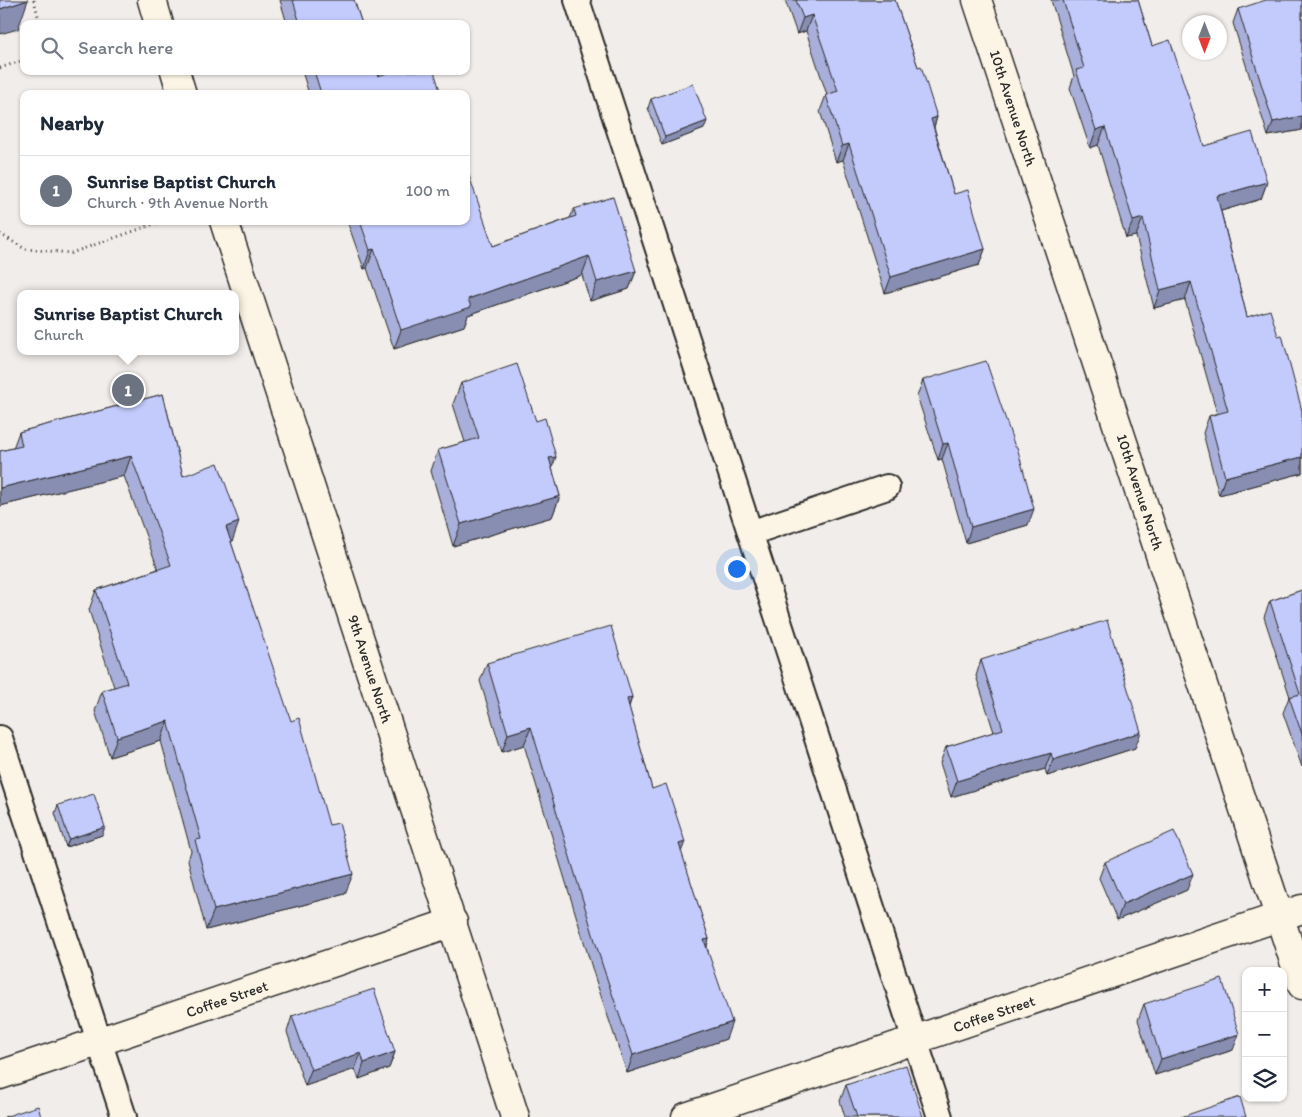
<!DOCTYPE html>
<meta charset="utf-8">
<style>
body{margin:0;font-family:Itim,sans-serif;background:#f2f2f3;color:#1f2937}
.controls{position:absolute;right:15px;bottom:15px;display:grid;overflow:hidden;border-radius:10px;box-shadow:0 1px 4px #0004}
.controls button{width:45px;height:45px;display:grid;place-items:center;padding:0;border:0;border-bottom:1px solid #e0e1e3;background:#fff;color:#1f2937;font:25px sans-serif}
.compass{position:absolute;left:1182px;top:15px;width:45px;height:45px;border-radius:50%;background:#fff;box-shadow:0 1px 4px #0004;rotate:180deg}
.you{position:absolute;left:736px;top:568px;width:18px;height:18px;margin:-12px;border:4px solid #fff;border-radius:50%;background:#1a73e8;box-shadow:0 0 0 8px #1a73e833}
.badge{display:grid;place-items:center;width:32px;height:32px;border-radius:50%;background:#0b8043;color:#fff;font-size:16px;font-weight:700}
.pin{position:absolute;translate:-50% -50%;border:2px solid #fff;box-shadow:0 1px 5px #0006}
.popup{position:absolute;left:17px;top:290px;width:222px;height:65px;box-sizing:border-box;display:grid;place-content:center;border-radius:10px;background:#fff;filter:drop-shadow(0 1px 4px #0005);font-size:16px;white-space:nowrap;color:#747a83}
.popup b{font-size:19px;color:#1f2937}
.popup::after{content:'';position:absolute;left:50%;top:100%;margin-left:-10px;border:10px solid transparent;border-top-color:#fff}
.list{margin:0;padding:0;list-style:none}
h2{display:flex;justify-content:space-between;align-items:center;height:65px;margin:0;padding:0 20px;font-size:21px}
h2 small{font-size:16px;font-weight:400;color:#747a83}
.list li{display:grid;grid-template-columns:32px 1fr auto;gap:15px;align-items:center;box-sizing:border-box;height:70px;padding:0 20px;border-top:1px solid #e0e1e3}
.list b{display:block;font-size:19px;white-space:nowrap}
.list p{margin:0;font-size:16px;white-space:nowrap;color:#747a83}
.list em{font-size:16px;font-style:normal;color:#747a83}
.icon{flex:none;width:28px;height:28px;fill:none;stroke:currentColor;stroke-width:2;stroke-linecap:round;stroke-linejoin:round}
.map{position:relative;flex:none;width:1302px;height:1117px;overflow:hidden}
.search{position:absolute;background:#fff;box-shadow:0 1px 4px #0004;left:20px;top:20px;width:450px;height:55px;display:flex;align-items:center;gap:12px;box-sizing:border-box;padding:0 18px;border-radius:10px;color:#747a83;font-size:19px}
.panel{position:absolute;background:#fff;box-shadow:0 1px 4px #0004;left:20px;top:90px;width:450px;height:135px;border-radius:10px}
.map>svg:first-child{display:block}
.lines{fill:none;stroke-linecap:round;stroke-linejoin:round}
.service-casing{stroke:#2b2b2b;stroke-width:28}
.minor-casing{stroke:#2b2b2b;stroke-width:31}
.tertiary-casing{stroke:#2b2b2b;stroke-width:31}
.path{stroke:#2b2b2b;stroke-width:3;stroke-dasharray:1 4;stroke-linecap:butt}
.service{stroke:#fcf5e5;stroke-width:24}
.minor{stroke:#fcf5e5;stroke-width:28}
.tertiary{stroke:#fcf5e5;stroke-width:28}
.wall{fill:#a8afda;stroke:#2b2b2b}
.shaded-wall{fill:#888eb1;stroke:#2b2b2b}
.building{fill:#c3cbfd;stroke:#2b2b2b}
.labels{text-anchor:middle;stroke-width:4;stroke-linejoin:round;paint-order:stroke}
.street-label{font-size:15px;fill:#2b2b2b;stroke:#fcf5e5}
</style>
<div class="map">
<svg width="1302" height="1117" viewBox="0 0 1302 1117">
<rect width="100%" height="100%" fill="#f1edea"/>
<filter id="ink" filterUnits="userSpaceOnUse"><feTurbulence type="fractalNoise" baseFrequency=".02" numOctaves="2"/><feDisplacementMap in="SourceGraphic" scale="10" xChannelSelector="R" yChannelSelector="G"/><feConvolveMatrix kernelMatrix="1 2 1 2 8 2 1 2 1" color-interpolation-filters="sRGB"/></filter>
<g filter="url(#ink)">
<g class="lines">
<defs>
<path id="service" d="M 577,0 L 940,1117
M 750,533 L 887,487
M 0,738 L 124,1117"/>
<path id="minor" d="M 977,0 L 1302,985
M 0,1075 L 453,922
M 686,1117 L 1302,909"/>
<path id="tertiary" d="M 152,0 L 159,24
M 175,71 L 182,94
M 224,221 L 515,1117"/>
</defs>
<!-- service casing -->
<use href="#service" class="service-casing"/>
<!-- minor casing -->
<use href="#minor" class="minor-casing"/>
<!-- tertiary casing -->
<use href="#tertiary" class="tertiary-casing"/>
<!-- path -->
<path class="path" d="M 34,0 L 40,24
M 0,68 L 24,60
M 0,234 L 25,249 L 71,253 L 163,221"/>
<!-- service -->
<use href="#service" class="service"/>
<!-- minor -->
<use href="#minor" class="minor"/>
<!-- tertiary -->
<use href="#tertiary" class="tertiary"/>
</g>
<!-- wall -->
<path class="wall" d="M 280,0 L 354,0 L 362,24 L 287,24 Z
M 785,0 L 895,0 L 918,67 L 937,117 L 934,127 L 954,194 L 985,249 L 979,265 L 885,293 L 843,160 L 836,162 L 820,111 L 826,95 L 827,95 L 806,31 L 797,34 Z
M 1051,0 L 1138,0 L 1152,46 L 1204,146 L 1267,182 L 1261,199 L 1221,211 L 1247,317 L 1278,336 L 1302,411 L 1302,473 L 1219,495 L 1203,433 L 1209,416 L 1217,413 L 1185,300 L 1154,308 L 1136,236 L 1126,238 L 1098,145 L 1090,148 L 1070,88 L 1074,76 Z
M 1302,0 L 1302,130 L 1268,136 L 1233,23 L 1238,9 Z
M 302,71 L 376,71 L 378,76 L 441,94 L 309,94 Z
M 651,99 L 704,129 L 662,145 L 648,108 Z
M 574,209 L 636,271 L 629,289 L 590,301 L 582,275 L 468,315 L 464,326 L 394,349 L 367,268 L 364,269 L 347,221 L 466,221 L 493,246 L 570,218 Z
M 923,380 L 1028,525 L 966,543 L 942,459 L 938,460 L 917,396 Z
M 461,383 L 552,468 L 560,496 L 552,517 L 453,546 L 431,471 L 438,450 L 465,442 L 453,404 Z
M 163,394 L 183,476 L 232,542 L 231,542 L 345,894 L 206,930 L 188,860 L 191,851 L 161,741 L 110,757 L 95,711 L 102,691 L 114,687 L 89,610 L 96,590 L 158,569 L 124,476 L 0,506 L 0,451 L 13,448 L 19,432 Z
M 1302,590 L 1302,767 L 1283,713 L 1289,697 L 1290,697 L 1264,617 L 1270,601 Z
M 981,660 L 1135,748 L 1047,776 L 1045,769 L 951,797 L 940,763 L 946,747 L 994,732 L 976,676 Z
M 487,663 L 632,697 L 629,707 L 652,789 L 681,852 L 709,939 L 707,946 L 726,1039 L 627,1073 L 596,981 L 524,745 L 502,752 L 480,681 Z
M 58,805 L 102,835 L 66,847 L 55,813 Z
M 1105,862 L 1187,890 L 1117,920 L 1099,878 Z
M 1144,1004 L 1233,1050 L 1155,1075 L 1138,1020 Z
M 292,1016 L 395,1052 L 389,1068 L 359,1079 L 355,1069 L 305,1086 L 287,1032 Z
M 846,1085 L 923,1117 L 845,1117 L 840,1101 Z"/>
<!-- shaded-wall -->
<path class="shaded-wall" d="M 28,0 L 18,29 L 0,34 L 0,9 Z
M 812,15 L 806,31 L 797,34 L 803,18 Z
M 1302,116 L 1302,130 L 1268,136 L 1273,122 Z
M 937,117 L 932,133 L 931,119 Z
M 707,121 L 704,129 L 662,145 L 665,137 Z
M 1105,127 L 1098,145 L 1090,148 L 1096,130 Z
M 849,144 L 843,160 L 836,162 L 842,146 Z
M 1267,182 L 1261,199 L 1211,214 L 1217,196 Z
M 1143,218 L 1136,236 L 1126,238 L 1133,221 Z
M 374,249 L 367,268 L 364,269 L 370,250 Z
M 985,249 L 979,265 L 885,293 L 891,277 Z
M 589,256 L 582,275 L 468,315 L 464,326 L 394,349 L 401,330 L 468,299 Z
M 636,271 L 629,289 L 590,301 L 597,282 Z
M 1191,282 L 1185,300 L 1154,308 L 1160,290 Z
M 948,443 L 942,459 L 938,460 L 943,444 Z
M 131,456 L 124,476 L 0,506 L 0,488 Z
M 556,457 L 548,479 L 549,458 Z
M 1302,457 L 1302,473 L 1219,495 L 1225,477 Z
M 560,496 L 552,517 L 453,546 L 461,524 Z
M 1034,509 L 1028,525 L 966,543 L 971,527 Z
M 239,522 L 232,542 L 218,547 L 226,527 Z
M 632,697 L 626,715 L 627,699 Z
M 168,721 L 161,741 L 110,757 L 117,737 Z
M 531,727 L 524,745 L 502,752 L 508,734 Z
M 1141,732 L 1135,748 L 1047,776 L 1053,760 Z
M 1051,753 L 1045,769 L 951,797 L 957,781 Z
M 105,827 L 102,835 L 66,847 L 69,839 Z
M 685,842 L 678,860 L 679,844 Z
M 353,874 L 345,894 L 206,930 L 214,910 Z
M 1193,874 L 1187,890 L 1117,920 L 1123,904 Z
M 709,939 L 703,957 L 704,940 Z
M 732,1022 L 726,1039 L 627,1073 L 633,1055 Z
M 1239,1034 L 1233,1050 L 1155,1075 L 1161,1059 Z
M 395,1052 L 389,1068 L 359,1079 L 364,1063 Z
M 361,1053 L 355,1069 L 305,1086 L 311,1070 Z"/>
<!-- building -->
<path class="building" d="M 0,0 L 28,0 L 0,9 Z
M 293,0 L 354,0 L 362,24 L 300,24 Z
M 796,0 L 895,0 L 918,67 L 921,66 L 937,117 L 931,119 L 954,194 L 968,190 L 985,249 L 891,277 L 849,144 L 842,146 L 826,95 L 838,91 L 812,15 L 803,18 Z
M 1063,0 L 1138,0 L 1152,46 L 1170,40 L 1204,146 L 1252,132 L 1267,182 L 1217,196 L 1247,317 L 1270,310 L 1278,336 L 1282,335 L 1302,411 L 1302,457 L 1225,477 L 1209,416 L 1228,411 L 1191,282 L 1160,290 L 1143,218 L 1133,221 L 1105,127 L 1096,130 L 1076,70 L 1084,68 Z
M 1266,0 L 1302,0 L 1302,116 L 1273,122 L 1238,9 Z
M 314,71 L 376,71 L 378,76 L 393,71 L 434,71 L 441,94 L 319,94 L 321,93 Z
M 693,84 L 707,121 L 665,137 L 651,99 Z
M 466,167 L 493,246 L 576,216 L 574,209 L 613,197 L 636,271 L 597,282 L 589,256 L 468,299 L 471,307 L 401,330 L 374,249 L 370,250 L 360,221 L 466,221 Z
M 986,361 L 1015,447 L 1017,447 L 1034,509 L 971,527 L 948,443 L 943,444 L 923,380 Z
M 517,364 L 536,421 L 545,418 L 556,457 L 549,458 L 560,496 L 461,524 L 438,450 L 479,438 L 461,383 Z
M 163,394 L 183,476 L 218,463 L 239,522 L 226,527 L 291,721 L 299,718 L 329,825 L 339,823 L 353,874 L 214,910 L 195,840 L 201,839 L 168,721 L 117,737 L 102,691 L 127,683 L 96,590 L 171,565 L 131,456 L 0,488 L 0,451 L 22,446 L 19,432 Z
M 1302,590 L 1302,734 L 1289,697 L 1300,694 L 1270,601 Z
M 1107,620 L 1141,732 L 1053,760 L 1051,753 L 957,781 L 946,747 L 1003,729 L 981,660 Z
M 611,626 L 632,697 L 627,699 L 652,789 L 666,784 L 685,842 L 679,844 L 709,939 L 704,940 L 732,1022 L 633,1055 L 602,964 L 531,727 L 508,734 L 487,663 Z
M 94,794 L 105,827 L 69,839 L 58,805 Z
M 1174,831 L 1193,874 L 1123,904 L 1105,862 Z
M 1222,979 L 1239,1034 L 1161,1059 L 1144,1004 Z
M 374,989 L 395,1052 L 364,1063 L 361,1053 L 311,1070 L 292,1016 Z
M 906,1065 L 923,1117 L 857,1117 L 846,1085 Z
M 1240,1097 L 1246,1117 L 1181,1117 Z
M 38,1106 L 41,1117 L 4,1117 Z"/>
</g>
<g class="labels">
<!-- street labels -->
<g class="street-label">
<text transform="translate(1013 108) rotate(72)" y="5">10th Avenue North</text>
<text transform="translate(1140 492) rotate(72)" y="5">10th Avenue North</text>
<text transform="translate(370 669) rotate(72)" y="5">9th Avenue North</text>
<text transform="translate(227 999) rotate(-19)" y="5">Coffee Street</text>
<text transform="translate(994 1014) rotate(-19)" y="5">Coffee Street</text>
</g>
</g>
</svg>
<div class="controls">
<button>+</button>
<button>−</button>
<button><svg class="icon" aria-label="layers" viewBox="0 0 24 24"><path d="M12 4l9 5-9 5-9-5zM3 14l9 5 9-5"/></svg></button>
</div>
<svg class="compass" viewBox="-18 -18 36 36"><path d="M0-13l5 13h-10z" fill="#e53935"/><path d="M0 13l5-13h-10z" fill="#747a83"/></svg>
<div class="you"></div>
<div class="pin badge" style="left:128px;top:390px;background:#6b7280">1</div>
<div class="popup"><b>Sunrise Baptist Church</b>Church</div>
<div class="search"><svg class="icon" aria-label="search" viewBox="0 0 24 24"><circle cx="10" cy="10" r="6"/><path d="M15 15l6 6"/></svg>Search here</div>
<section class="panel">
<h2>Nearby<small></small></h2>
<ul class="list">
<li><span class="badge" style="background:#6b7280">1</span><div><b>Sunrise Baptist Church</b><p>Church · 9th Avenue North</p></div><em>100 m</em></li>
</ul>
</section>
</div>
